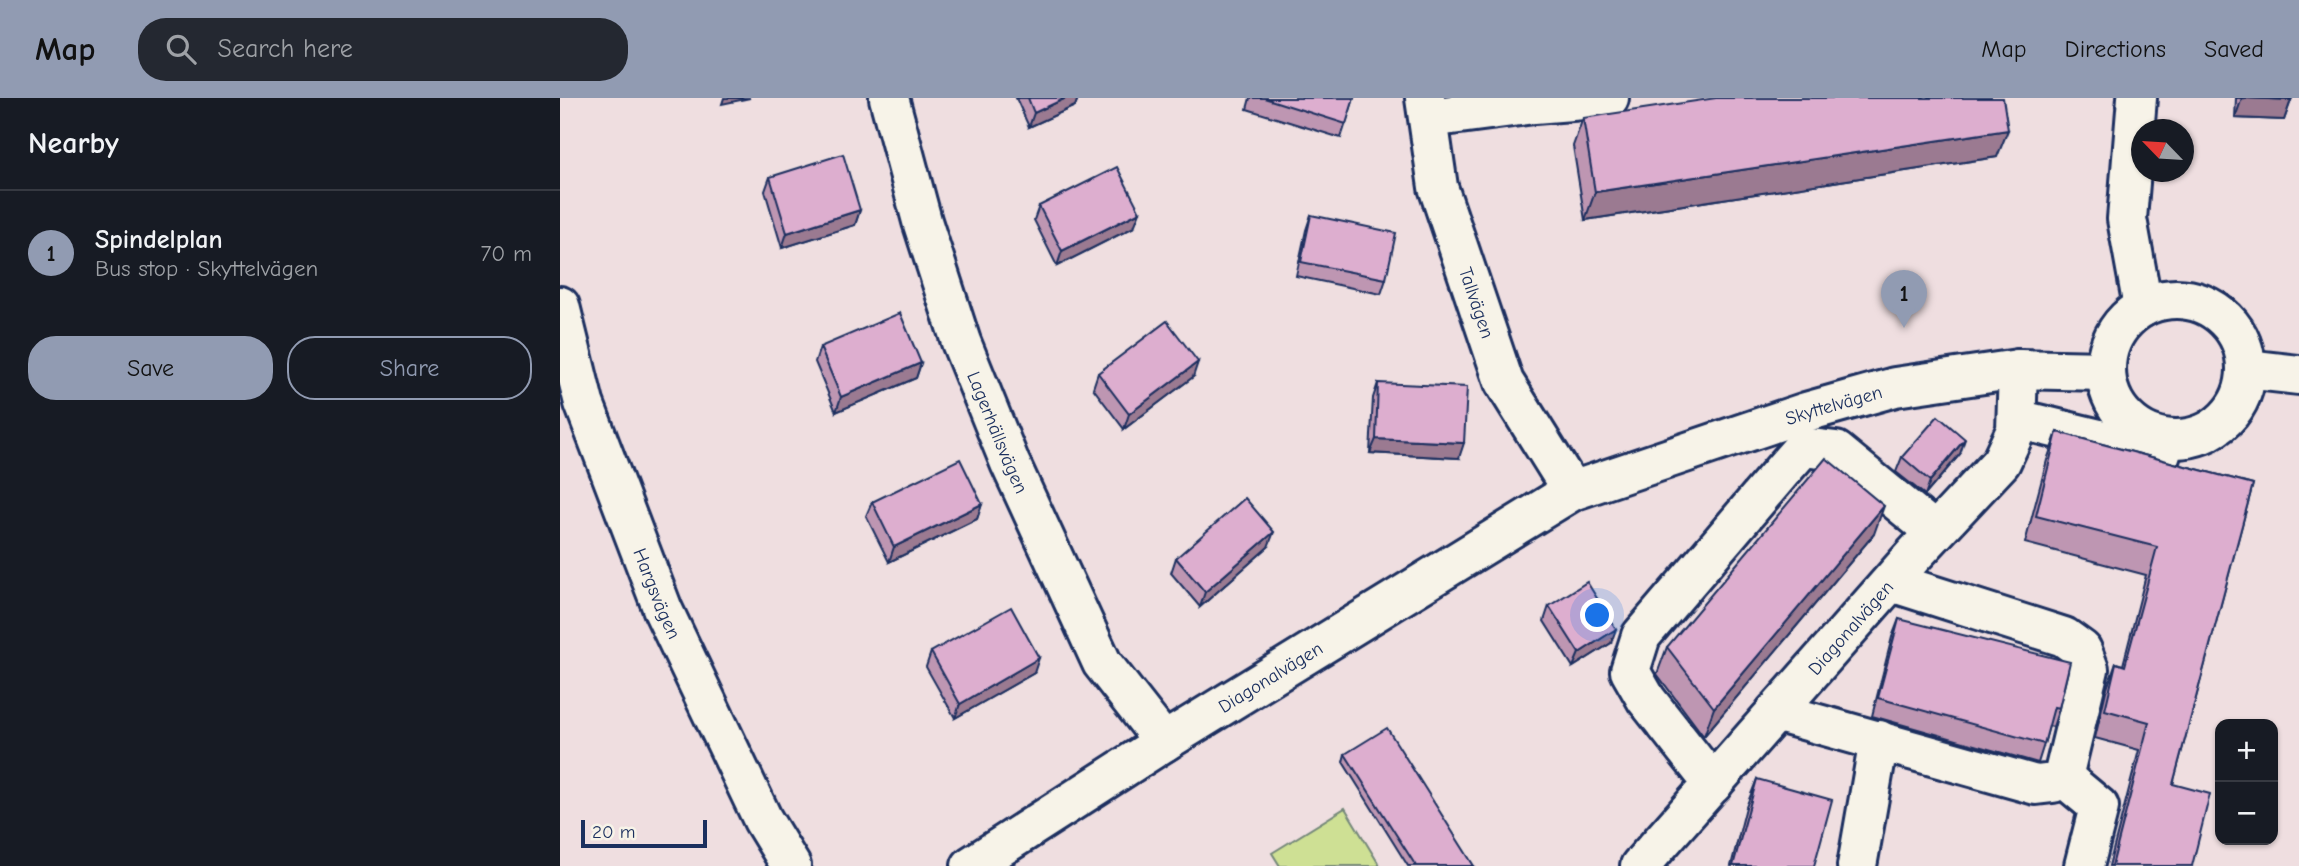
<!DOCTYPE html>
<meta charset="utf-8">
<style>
body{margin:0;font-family:"Comic Neue",sans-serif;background:#242831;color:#f1f3f6}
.controls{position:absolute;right:21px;bottom:21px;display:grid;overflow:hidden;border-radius:14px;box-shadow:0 2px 5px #0004}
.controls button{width:63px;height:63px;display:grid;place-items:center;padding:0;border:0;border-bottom:2px solid #363941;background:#171b24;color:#f1f3f6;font:35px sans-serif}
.compass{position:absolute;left:1571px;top:21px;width:63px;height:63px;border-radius:50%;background:#171b24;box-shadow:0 2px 5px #0004;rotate:295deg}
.scale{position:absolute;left:21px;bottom:18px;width:126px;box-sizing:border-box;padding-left:7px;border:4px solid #1b2f5e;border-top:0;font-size:19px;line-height:24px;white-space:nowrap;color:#1b2f5e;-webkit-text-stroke:5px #f7f3e8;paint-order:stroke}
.you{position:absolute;left:1038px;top:518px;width:24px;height:24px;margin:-18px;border:5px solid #fff;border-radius:50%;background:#1a73e8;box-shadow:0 0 0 10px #1a73e833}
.badge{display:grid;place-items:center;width:46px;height:46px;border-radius:50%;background:#919bb2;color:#111;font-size:23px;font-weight:700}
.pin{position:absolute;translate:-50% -58px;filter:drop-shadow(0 2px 4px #0008)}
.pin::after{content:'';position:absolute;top:37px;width:24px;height:21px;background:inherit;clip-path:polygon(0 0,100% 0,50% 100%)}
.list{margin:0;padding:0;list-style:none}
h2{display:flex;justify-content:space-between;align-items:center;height:91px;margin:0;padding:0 28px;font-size:30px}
h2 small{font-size:23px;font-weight:400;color:#9ea1a6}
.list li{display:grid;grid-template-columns:46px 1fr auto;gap:21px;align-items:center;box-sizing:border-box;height:126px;padding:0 28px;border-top:2px solid #363941}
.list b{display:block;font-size:26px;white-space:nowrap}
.list p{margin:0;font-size:23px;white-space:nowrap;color:#9ea1a6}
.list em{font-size:23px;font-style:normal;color:#9ea1a6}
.actions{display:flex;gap:14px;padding:21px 28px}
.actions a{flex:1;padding:16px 0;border:2px solid #919bb2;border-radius:28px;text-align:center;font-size:24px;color:#919bb2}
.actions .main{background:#919bb2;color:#111}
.icon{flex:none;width:38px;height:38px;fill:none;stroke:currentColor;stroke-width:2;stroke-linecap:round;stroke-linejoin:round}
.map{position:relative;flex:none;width:1739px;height:768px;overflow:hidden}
header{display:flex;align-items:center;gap:42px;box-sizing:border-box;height:98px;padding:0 35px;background:#919bb2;color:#111}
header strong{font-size:33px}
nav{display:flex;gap:38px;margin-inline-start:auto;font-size:24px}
.search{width:490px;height:63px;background:#242831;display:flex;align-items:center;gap:18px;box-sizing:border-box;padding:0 24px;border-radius:28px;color:#9ea1a6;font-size:26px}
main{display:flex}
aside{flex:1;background:#171b24}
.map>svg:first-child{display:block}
.green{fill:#cee094;stroke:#748879;stroke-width:2}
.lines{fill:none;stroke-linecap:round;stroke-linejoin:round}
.minor-casing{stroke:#1b2f5e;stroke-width:44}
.minor{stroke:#f7f3e8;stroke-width:38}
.wall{fill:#be96b2;stroke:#1b2f5e;stroke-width:2}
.shaded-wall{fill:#9b7a91;stroke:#1b2f5e;stroke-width:2}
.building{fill:#ddaecf;stroke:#1b2f5e;stroke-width:2}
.labels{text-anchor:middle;stroke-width:7;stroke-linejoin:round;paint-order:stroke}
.street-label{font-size:19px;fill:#1b2f5e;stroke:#f7f3e8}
</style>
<header>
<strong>Map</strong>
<div class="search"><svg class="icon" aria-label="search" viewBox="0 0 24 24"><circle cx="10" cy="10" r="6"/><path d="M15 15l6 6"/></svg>Search here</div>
<nav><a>Map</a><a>Directions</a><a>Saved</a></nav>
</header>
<main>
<aside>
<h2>Nearby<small></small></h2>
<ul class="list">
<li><span class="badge">1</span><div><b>Spindelplan</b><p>Bus stop · Skyttelvägen</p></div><em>70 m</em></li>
</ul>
<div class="actions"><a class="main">Save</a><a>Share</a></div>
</aside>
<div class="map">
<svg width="1739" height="768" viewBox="0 0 1739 768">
<rect width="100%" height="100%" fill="#efdee0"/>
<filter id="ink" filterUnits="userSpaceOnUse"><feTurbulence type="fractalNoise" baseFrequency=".0143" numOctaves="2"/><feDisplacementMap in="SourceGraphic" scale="14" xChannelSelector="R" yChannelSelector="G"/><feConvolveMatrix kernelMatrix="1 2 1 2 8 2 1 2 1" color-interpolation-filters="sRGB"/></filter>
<g filter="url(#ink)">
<!-- green -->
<path class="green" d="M 785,710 L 820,768 L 720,768 L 712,755 Z"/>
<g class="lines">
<defs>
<g id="minor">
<path id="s1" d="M 329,0 L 362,123 L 401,244 L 450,365 L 542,565 L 604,644"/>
<path id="s2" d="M 865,0 L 878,89 L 944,284 L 1012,393"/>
<path d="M 1577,0 L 1567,121 L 1583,209"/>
<path d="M 869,20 L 974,6 L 1049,0"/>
<circle cx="1616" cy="271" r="70"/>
<path id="s3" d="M 0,208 L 24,305 L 103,512 L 203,722 L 231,768"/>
<path d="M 1686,271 L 1739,277"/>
<path d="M 1457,321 L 1601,356"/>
<path d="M 1215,614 L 1476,687 L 1493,685 L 1503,679 L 1529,571 L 1522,552 L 1504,539 L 1331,484"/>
<path d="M 1503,679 L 1539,709 L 1524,768"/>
<path d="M 1153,686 L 1086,601 L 1070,573 L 1081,538 L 1221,374 L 1243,349 L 1276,353 L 1375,434"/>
<path id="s4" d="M 411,768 L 604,644 L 1012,393 L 1246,314 L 1335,289 L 1458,271 L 1546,273"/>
<path id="s5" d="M 1080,768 L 1354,457 L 1441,364 L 1456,332 L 1458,271"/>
<path d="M 1297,768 L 1319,642"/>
</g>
</defs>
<!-- minor casing -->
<use href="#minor" class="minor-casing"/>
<!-- minor -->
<use href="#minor" class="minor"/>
</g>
<!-- wall -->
<path class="wall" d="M 456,0 L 518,0 L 515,8 L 469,29 Z
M 690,0 L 794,0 L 781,40 L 687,11 Z
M 1676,0 L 1732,0 L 1724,22 L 1675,20 Z
M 1023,20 L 1437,59 L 1025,122 L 1013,48 Z
M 210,79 L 300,112 L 295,127 L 222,150 L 205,93 Z
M 479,108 L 574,129 L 497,168 L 474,122 Z
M 751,117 L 826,181 L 821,196 L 736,178 L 746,132 Z
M 260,249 L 361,265 L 356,280 L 276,314 L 255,264 Z
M 538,275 L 633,279 L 564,331 L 533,290 Z
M 818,285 L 899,360 L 810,355 L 813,300 Z
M 1497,334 L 1693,386 L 1613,686 L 1632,768 L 1549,768 L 1579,652 L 1535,640 L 1546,593 L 1556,565 L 1563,567 L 1586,477 L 1465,445 L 1487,362 Z
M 1400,356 L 1365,397 L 1336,374 L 1342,359 Z
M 312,404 L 422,406 L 417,421 L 329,464 L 306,418 Z
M 1314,436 L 1144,638 L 1142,636 L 1097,576 L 1107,549 Z
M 708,449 L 640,509 L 611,475 L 616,460 Z
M 989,508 L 1051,545 L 1013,569 L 984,523 Z
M 1339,521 L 1499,610 L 1493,629 L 1489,628 L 1484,646 L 1478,665 L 1312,618 L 1332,539 Z
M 371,554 L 474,575 L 395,620 L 366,569 Z
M 785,656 L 914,768 L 848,768 L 783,664 Z
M 1197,681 L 1254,768 L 1171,768 L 1186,709 Z"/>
<!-- shaded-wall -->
<path class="shaded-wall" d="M 164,0 L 190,0 L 162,6 Z
M 506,0 L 518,0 L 515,8 L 469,29 L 474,15 Z
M 1682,0 L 1731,2 L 1724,22 L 1675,20 Z
M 1448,32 L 1437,59 L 1025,122 L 1035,94 Z
M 300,112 L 295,127 L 222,150 L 227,135 Z
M 580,114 L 574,129 L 497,168 L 502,153 Z
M 638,264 L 633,279 L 564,331 L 569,316 Z
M 361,265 L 356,280 L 276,314 L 281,299 Z
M 816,341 L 904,345 L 899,360 L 810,355 Z
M 1405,341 L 1400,356 L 1365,397 L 1370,383 Z
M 422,406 L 417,421 L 329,464 L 334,449 Z
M 1324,408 L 1314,436 L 1144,638 L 1154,610 Z
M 714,434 L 708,449 L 640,509 L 645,494 Z
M 1056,531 L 1051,545 L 1013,569 L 1019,555 Z
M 479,560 L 474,575 L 395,620 L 400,606 Z"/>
<!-- building -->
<path class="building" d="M 468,0 L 506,0 L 474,15 Z
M 704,0 L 794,0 L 786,26 Z
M 1156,0 L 1443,0 L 1448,32 L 1035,94 L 1023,20 Z
M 1687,0 L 1732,0 L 1731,2 Z
M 283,56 L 300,112 L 227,135 L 210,79 Z
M 557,69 L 580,114 L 502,153 L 479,108 Z
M 751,117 L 836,135 L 826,181 L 741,164 Z
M 340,215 L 361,265 L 281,299 L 260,249 Z
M 607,223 L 638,264 L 569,316 L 538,275 Z
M 818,285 L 907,289 L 904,345 L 816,341 Z
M 1378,318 L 1405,341 L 1370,383 L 1342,359 Z
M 1497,334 L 1693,386 L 1613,686 L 1650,696 L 1632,768 L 1552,768 L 1589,624 L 1545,612 L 1556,565 L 1565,568 L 1597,449 L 1476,418 Z
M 1266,360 L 1324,408 L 1154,610 L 1107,549 Z
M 400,361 L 422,406 L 334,449 L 312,404 Z
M 685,400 L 714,434 L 645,494 L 616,460 Z
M 1027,484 L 1056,531 L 1019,555 L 989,508 Z
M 451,509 L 479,560 L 400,606 L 371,554 Z
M 1339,521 L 1510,564 L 1499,610 L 1494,609 L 1484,646 L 1318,600 Z
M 827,630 L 914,768 L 856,768 L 785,656 Z
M 1197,681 L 1272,702 L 1254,768 L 1173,768 Z"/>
</g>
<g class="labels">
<!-- street labels -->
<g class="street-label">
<text dy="7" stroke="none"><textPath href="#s2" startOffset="212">Tallvägen</textPath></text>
<text dy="7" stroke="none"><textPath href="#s4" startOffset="984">Skyttelvägen</textPath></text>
<text dy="7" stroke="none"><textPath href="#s1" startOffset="352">Lagerhällsvägen</textPath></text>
<text dy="7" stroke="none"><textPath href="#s3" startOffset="304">Hargsvägen</textPath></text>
<text dy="7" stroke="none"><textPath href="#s5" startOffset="318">Diagonalvägen</textPath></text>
<text dy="7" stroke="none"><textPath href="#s4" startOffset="354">Diagonalvägen</textPath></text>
</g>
</g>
</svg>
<div class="controls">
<button>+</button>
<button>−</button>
</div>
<svg class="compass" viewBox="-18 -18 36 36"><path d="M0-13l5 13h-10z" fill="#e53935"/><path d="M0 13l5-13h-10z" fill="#9ea1a6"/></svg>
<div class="scale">20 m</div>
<div class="you"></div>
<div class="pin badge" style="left:1344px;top:230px">1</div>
</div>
</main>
